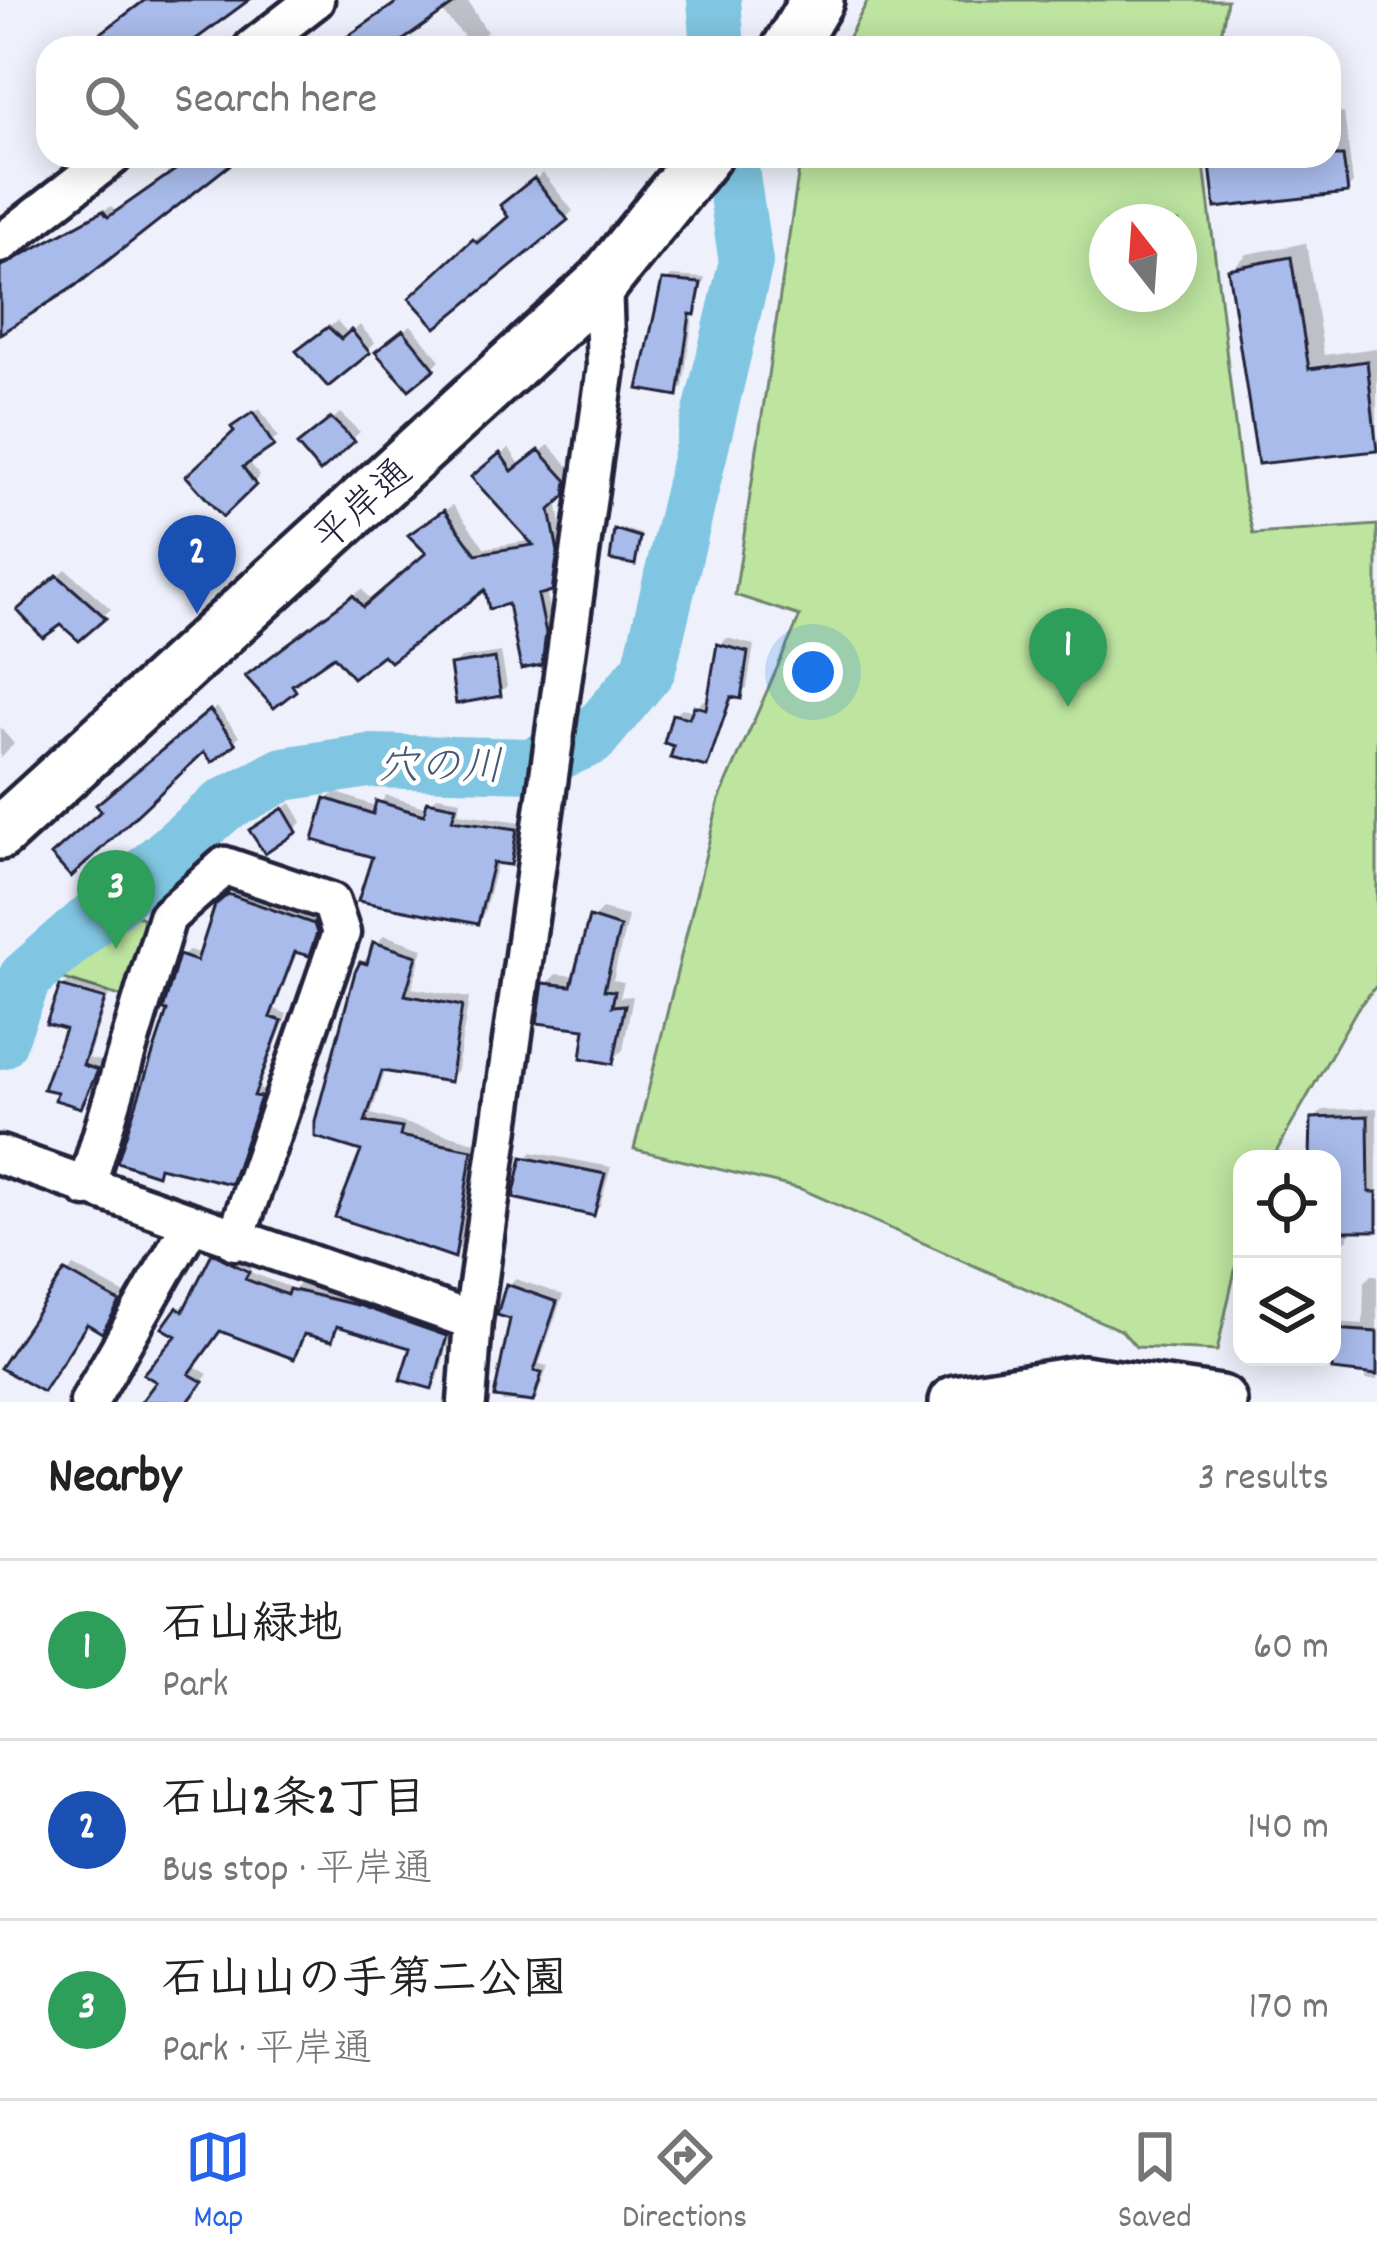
<!DOCTYPE html>
<meta charset="utf-8">
<style>
body{margin:0;font-family:Dekko,"Klee One",sans-serif;background:#f6f6f6;color:#222}
.controls{position:absolute;right:36px;bottom:36px;display:grid;overflow:hidden;border-radius:24px;box-shadow:0 6px 30px #0003}
.controls button{width:108px;height:108px;display:grid;place-items:center;padding:0;border:0;border-bottom:3px solid #e0e0e0;background:#fff;color:#222;font:60px sans-serif}
.compass{position:absolute;left:1089px;top:204px;width:108px;height:108px;border-radius:50%;background:#fff;box-shadow:0 6px 30px #0003;rotate:343deg}
.you{position:absolute;left:813px;top:672px;width:42px;height:42px;margin:-30px;border:9px solid #fff;border-radius:50%;background:#1a73e8;box-shadow:0 0 0 18px #1a73e833}
.badge{display:grid;place-items:center;width:78px;height:78px;border-radius:50%;background:#2563eb;color:#fff;font-size:39px;font-weight:700}
.pin{position:absolute;translate:-50% -99px;filter:drop-shadow(0 3px 6px #0008)}
.pin::after{content:'';position:absolute;top:63px;width:42px;height:36px;background:inherit;clip-path:polygon(0 0,100% 0,50% 100%)}
.list{margin:0;padding:0;list-style:none}
h2{display:flex;justify-content:space-between;align-items:center;height:156px;margin:0;padding:0 48px;font-size:51px}
h2 small{font-size:39px;font-weight:400;color:#767676}
.list li{display:grid;grid-template-columns:78px 1fr auto;gap:36px;align-items:center;box-sizing:border-box;height:180px;padding:0 48px;border-top:3px solid #e0e0e0}
.list b{display:block;font-size:45px;white-space:nowrap}
.list p{margin:0;font-size:39px;white-space:nowrap;color:#767676}
.list em{font-size:39px;font-style:normal;color:#767676}
.icon{flex:none;width:66px;height:66px;fill:none;stroke:currentColor;stroke-width:2;stroke-linecap:round;stroke-linejoin:round}
.map{position:relative;flex:none;width:1377px;height:1402px;overflow:hidden}
.search{position:absolute;background:#fff;box-shadow:0 6px 30px #0003;left:36px;right:36px;top:36px;height:132px;display:flex;align-items:center;gap:30px;box-sizing:border-box;padding:0 42px;border-radius:36px;color:#767676;font-size:45px}
.sheet{height:696px;background:#fff}
nav{display:flex;justify-content:space-around;align-items:center;box-sizing:border-box;height:168px;border-top:3px solid #e0e0e0;background:#fff;font-size:33px;color:#767676}
nav a{display:grid;justify-items:center;gap:6px}
nav .on{color:#2563eb}
.map>svg:first-child{display:block}
.green{fill:#bde5a0;stroke:#70846e;stroke-width:3;fill-rule:evenodd}
.shadow{fill:#0003}
.lines{fill:none;stroke-linecap:round;stroke-linejoin:round}
.river{stroke:#80c5e1;stroke-width:54}
.building{fill:#a8bbea;stroke:#22223b;stroke-width:3}
.street-casing{stroke:#22223b;stroke-width:45}
.secondary-casing{stroke:#22223b;stroke-width:60}
.street{stroke:#fff;stroke-width:36}
.secondary{stroke:#fff;stroke-width:51}
.labels{text-anchor:middle;stroke-width:9;stroke-linejoin:round;paint-order:stroke}
.street-label{font-size:39px;fill:#22223b;stroke:#fff}
.water-label{font-size:42px;font-style:italic;fill:#435b75;stroke:#fff}
</style>
<div class="map">
<svg width="1377" height="1402" viewBox="0 0 1377 1402">
<rect width="100%" height="100%" fill="#eef1fb"/>
<filter id="ink" filterUnits="userSpaceOnUse"><feTurbulence type="fractalNoise" baseFrequency=".00833" numOctaves="2"/><feDisplacementMap in="SourceGraphic" scale="24" xChannelSelector="R" yChannelSelector="G"/><feConvolveMatrix kernelMatrix="1 2 1 2 8 2 1 2 1" color-interpolation-filters="sRGB"/></filter>
<g filter="url(#ink)">
<!-- green -->
<path class="green" d="M 868,0 L 1227,0 L 1219,48 L 843,48 Z
M 801,156 L 1203,156 L 1243,492 L 1253,534 L 1377,525 L 1377,985 L 1357,1009 L 1272,1159 L 1242,1159 L 1242,1239 L 1217,1351 L 1136,1347 L 1122,1331 L 801,1189 L 634,1149 L 719,800 L 800,616 L 735,595 ZM 1179,222 L 1179,294 L 1107,294 L 1107,222 Z
M 134,914 L 148,921 L 123,997 L 61,978 Z"/>
<!-- shadow -->
<path class="shadow" d="M 402,0 L 467,0 L 487,32 L 472,45 L 440,10 L 389,48 L 334,48 Z
M 1344,113 L 1353,183 L 1346,190 L 1212,156 L 1329,156 L 1329,115 Z
M 198,156 L 244,156 L 43,305 L 0,330 L 0,280 L 20,258 L 111,206 L 116,212 Z
M 596,156 L 620,156 L 603,167 Z
M 543,173 L 573,211 L 566,218 L 413,299 L 482,234 L 486,238 L 512,217 L 511,199 Z
M 1306,243 L 1324,355 L 1377,348 L 1377,447 L 1261,461 L 1231,270 L 1247,254 Z
M 671,276 L 705,278 L 694,312 L 683,387 L 677,393 L 665,282 Z
M 337,321 L 350,335 L 360,325 L 375,343 L 328,383 L 307,344 Z
M 411,325 L 440,360 L 433,367 L 386,345 Z
M 260,409 L 278,437 L 248,460 L 260,476 L 223,512 L 241,421 Z
M 340,413 L 360,432 L 320,467 L 308,439 Z
M 549,445 L 574,472 L 572,485 L 557,500 L 564,542 L 559,580 L 546,590 L 553,624 L 549,654 L 540,662 L 510,600 L 487,585 L 384,651 L 335,652 L 299,676 L 302,681 L 275,704 L 257,668 L 362,589 L 372,602 L 430,552 L 420,527 L 453,505 L 485,548 L 533,540 L 483,470 L 509,448 L 521,466 Z
M 620,528 L 641,534 L 634,562 L 617,531 Z
M 66,569 L 111,609 L 79,637 L 61,621 L 21,610 Z
M 727,638 L 754,645 L 747,688 L 734,695 L 706,764 L 678,745 L 675,716 L 682,708 L 695,711 L 703,700 L 710,702 L 719,646 Z
M 501,652 L 507,686 L 499,693 L 453,666 L 461,658 Z
M 217,707 L 239,736 L 234,742 L 204,748 L 105,810 L 106,800 Z
M 0,727 L 14,744 L 0,758 Z
M 335,792 L 378,807 L 386,795 L 428,808 L 437,796 L 461,800 L 458,813 L 522,822 L 517,855 L 510,862 L 498,860 L 484,913 L 477,920 L 376,855 L 328,799 Z
M 291,803 L 302,822 L 295,829 L 260,823 Z
M 237,888 L 320,917 L 315,946 L 308,953 L 298,950 L 275,1009 L 287,1014 L 259,1089 L 266,1091 L 237,1173 L 230,1180 L 163,1164 L 156,1171 L 171,1009 L 182,957 L 189,950 L 203,954 L 218,906 Z
M 602,909 L 628,916 L 613,980 L 624,982 L 620,997 L 633,996 L 623,1050 L 612,1060 L 588,1026 L 546,984 L 556,974 L 577,976 L 592,919 Z
M 384,935 L 423,948 L 412,988 L 469,998 L 457,1070 L 449,1079 L 386,1069 L 371,1114 L 479,1143 L 462,1246 L 454,1254 L 365,1149 L 362,964 Z
M 70,980 L 110,992 L 88,1058 L 103,1062 L 80,1104 L 61,1090 L 69,1027 L 63,987 Z
M 1377,1108 L 1377,1228 L 1349,1228 L 1349,1239 L 1332,1247 L 1332,1159 L 1313,1159 L 1314,1119 L 1323,1110 Z
M 532,1152 L 611,1167 L 600,1206 L 593,1213 L 525,1159 Z
M 222,1248 L 254,1264 L 250,1272 L 294,1289 L 299,1284 L 369,1300 L 452,1329 L 438,1379 L 431,1386 L 414,1346 L 340,1324 L 331,1338 L 307,1332 L 293,1356 L 221,1328 L 194,1366 L 208,1374 L 187,1402 L 145,1402 L 181,1335 L 179,1309 L 190,1304 Z
M 74,1266 L 125,1294 L 102,1329 L 67,1273 Z
M 1371,1275 L 1377,1275 L 1377,1380 L 1365,1380 L 1365,1370 L 1305,1364 L 1305,1357 L 1332,1357 L 1332,1322 L 1363,1324 L 1364,1282 Z
M 516,1279 L 563,1295 L 539,1364 L 548,1366 L 535,1402 L 502,1402 L 514,1317 L 508,1286 Z"/>
<g class="lines">
<!-- river -->
<path class="river" d="M 714,0 L 718,48
M 0,1042 L 25,978 L 223,806 L 284,774 L 368,761 L 531,765 L 591,739 L 649,669 L 746,262 L 730,156"/>
</g>
<!-- building -->
<path class="building" d="M 145,0 L 249,0 L 184,48 L 81,48 Z
M 400,0 L 460,0 L 392,48 L 331,48 Z
M 195,156 L 241,156 L 78,284 L 0,334 L 0,267 L 103,211 L 108,217 Z
M 1209,156 L 1343,156 L 1348,193 L 1215,208 Z
M 534,178 L 568,220 L 436,328 L 409,298 L 473,239 L 477,243 L 508,217 L 500,205 Z
M 1291,257 L 1309,369 L 1367,361 L 1377,451 L 1258,464 L 1228,269 Z
M 662,280 L 701,283 L 695,315 L 690,314 L 678,396 L 638,389 Z
M 328,327 L 341,339 L 351,330 L 370,353 L 328,387 L 296,351 Z
M 403,330 L 435,369 L 409,390 L 375,352 Z
M 253,412 L 274,446 L 243,467 L 256,485 L 223,517 L 186,476 L 234,431 L 231,427 Z
M 331,418 L 355,441 L 320,472 L 297,445 Z
M 539,450 L 567,481 L 565,496 L 550,510 L 558,552 L 552,591 L 538,595 L 546,633 L 542,665 L 521,669 L 508,604 L 489,609 L 485,590 L 390,662 L 383,655 L 353,678 L 334,656 L 292,685 L 296,691 L 274,708 L 245,676 L 353,595 L 363,607 L 426,553 L 408,535 L 444,510 L 476,554 L 533,545 L 471,477 L 500,453 L 512,471 Z
M 614,529 L 640,537 L 635,565 L 610,560 Z
M 57,575 L 106,618 L 79,641 L 61,625 L 43,638 L 17,610 Z
M 717,644 L 748,652 L 741,699 L 731,697 L 707,767 L 670,758 L 674,746 L 664,743 L 672,714 L 689,718 L 694,706 L 706,709 Z
M 495,658 L 501,696 L 456,704 L 450,665 Z
M 210,710 L 236,744 L 212,762 L 204,752 L 71,877 L 51,855 L 101,811 L 96,805 Z
M 325,798 L 373,814 L 376,801 L 424,815 L 427,801 L 456,807 L 452,820 L 517,829 L 511,865 L 493,863 L 478,924 L 358,901 L 372,857 L 313,840 Z
M 283,808 L 297,832 L 265,854 L 249,830 Z
M 228,894 L 314,924 L 317,933 L 309,956 L 295,952 L 270,1017 L 282,1021 L 254,1096 L 261,1097 L 231,1184 L 159,1167 L 157,1175 L 117,1162 L 167,1011 L 163,1010 L 179,955 L 197,961 L 215,905 Z
M 589,917 L 620,927 L 604,990 L 615,991 L 612,1006 L 625,1005 L 613,1064 L 581,1058 L 585,1029 L 537,1023 L 543,983 L 571,986 Z
M 373,942 L 417,956 L 405,995 L 462,1006 L 450,1082 L 382,1071 L 365,1122 L 402,1128 L 400,1136 L 472,1150 L 455,1258 L 335,1217 L 361,1151 L 315,1137 L 315,1121 L 355,972 L 360,962 L 367,964 Z
M 60,986 L 105,999 L 83,1065 L 98,1070 L 81,1108 L 55,1100 L 57,1092 L 43,1089 L 65,1029 L 46,1024 Z
M 1368,1116 L 1369,1192 L 1377,1192 L 1377,1231 L 1332,1231 L 1332,1157 L 1310,1157 L 1311,1118 Z
M 522,1157 L 605,1174 L 594,1216 L 513,1198 Z
M 212,1253 L 249,1272 L 245,1279 L 287,1295 L 289,1289 L 361,1306 L 447,1336 L 432,1389 L 400,1380 L 410,1348 L 337,1326 L 332,1341 L 304,1334 L 294,1359 L 220,1331 L 189,1374 L 203,1382 L 188,1402 L 141,1402 L 156,1382 L 143,1374 L 176,1336 L 162,1328 L 177,1307 L 183,1311 Z
M 65,1271 L 120,1302 L 102,1333 L 87,1324 L 43,1392 L 0,1368 Z
M 506,1284 L 557,1302 L 534,1371 L 542,1373 L 533,1402 L 494,1397 L 510,1319 L 497,1315 Z
M 1332,1329 L 1377,1332 L 1377,1375 L 1332,1370 Z"/>
<g class="lines">
<defs>
<path id="street" d="M 253,48 L 315,0
M 0,244 L 113,156
M 0,1155 L 473,1321
M 86,1188 L 167,917 L 225,866 L 331,902 L 341,933 L 235,1241
M 89,1402 L 190,1225
M 467,1402 L 473,1321 L 606,367 L 603,282"/>
<path id="secondary" d="M 789,48 L 817,0
M 0,833 L 603,282 L 704,156
M 956,1402 L 1083,1382 L 1220,1402"/>
</defs>
<!-- street casing -->
<use href="#street" class="street-casing"/>
<!-- secondary casing -->
<use href="#secondary" class="secondary-casing"/>
<!-- street -->
<use href="#street" class="street"/>
<!-- secondary -->
<use href="#secondary" class="secondary"/>
</g>
</g>
<g class="labels">
<!-- street labels -->
<g class="street-label">
<text transform="translate(361 503) rotate(-42)" y="14">平岸通</text>
</g>
<!-- water labels -->
<g class="water-label">
<text x="440" y="779">穴の川</text>
</g>
</g>
</svg>
<div class="controls">
<button><svg class="icon" aria-label="locate" viewBox="0 0 24 24"><circle cx="12" cy="12" r="6"/><path d="M12 2v4M12 18v4M2 12h4M18 12h4"/></svg></button>
<button><svg class="icon" aria-label="layers" viewBox="0 0 24 24"><path d="M12 4l9 5-9 5-9-5zM3 14l9 5 9-5"/></svg></button>
</div>
<svg class="compass" viewBox="-18 -18 36 36"><path d="M0-13l5 13h-10z" fill="#e53935"/><path d="M0 13l5-13h-10z" fill="#767676"/></svg>
<div class="you"></div>
<div class="pin badge" style="left:1068px;top:707px;background:#2e9e5b">1</div>
<div class="pin badge" style="left:197px;top:614px;background:#1a4fb4">2</div>
<div class="pin badge" style="left:116px;top:949px;background:#2e9e5b">3</div>
<div class="search"><svg class="icon" aria-label="search" viewBox="0 0 24 24"><circle cx="10" cy="10" r="6"/><path d="M15 15l6 6"/></svg>Search here</div>
</div>
<section class="sheet">
<h2>Nearby<small>3 results</small></h2>
<ul class="list">
<li><span class="badge" style="background:#2e9e5b">1</span><div><b>石山緑地</b><p>Park</p></div><em>60 m</em></li>
<li><span class="badge" style="background:#1a4fb4">2</span><div><b>石山2条2丁目</b><p>Bus stop · 平岸通</p></div><em>140 m</em></li>
<li><span class="badge" style="background:#2e9e5b">3</span><div><b>石山山の手第二公園</b><p>Park · 平岸通</p></div><em>170 m</em></li>
</ul>
</section>
<nav>
<a class="on"><svg class="icon" aria-label="map" viewBox="0 0 24 24"><path d="M3 6l6-2 6 2 6-2v14l-6 2-6-2-6 2zM9 4v14M15 6v14"/></svg>Map</a>
<a><svg class="icon" aria-label="directions" viewBox="0 0 24 24"><path d="M12 3l9 9-9 9-9-9zM9 14v-3h6M13 9l2 2-2 2"/></svg>Directions</a>
<a><svg class="icon" aria-label="saved" viewBox="0 0 24 24"><path d="M7 4h10v16l-5-4-5 4z"/></svg>Saved</a>
</nav>
